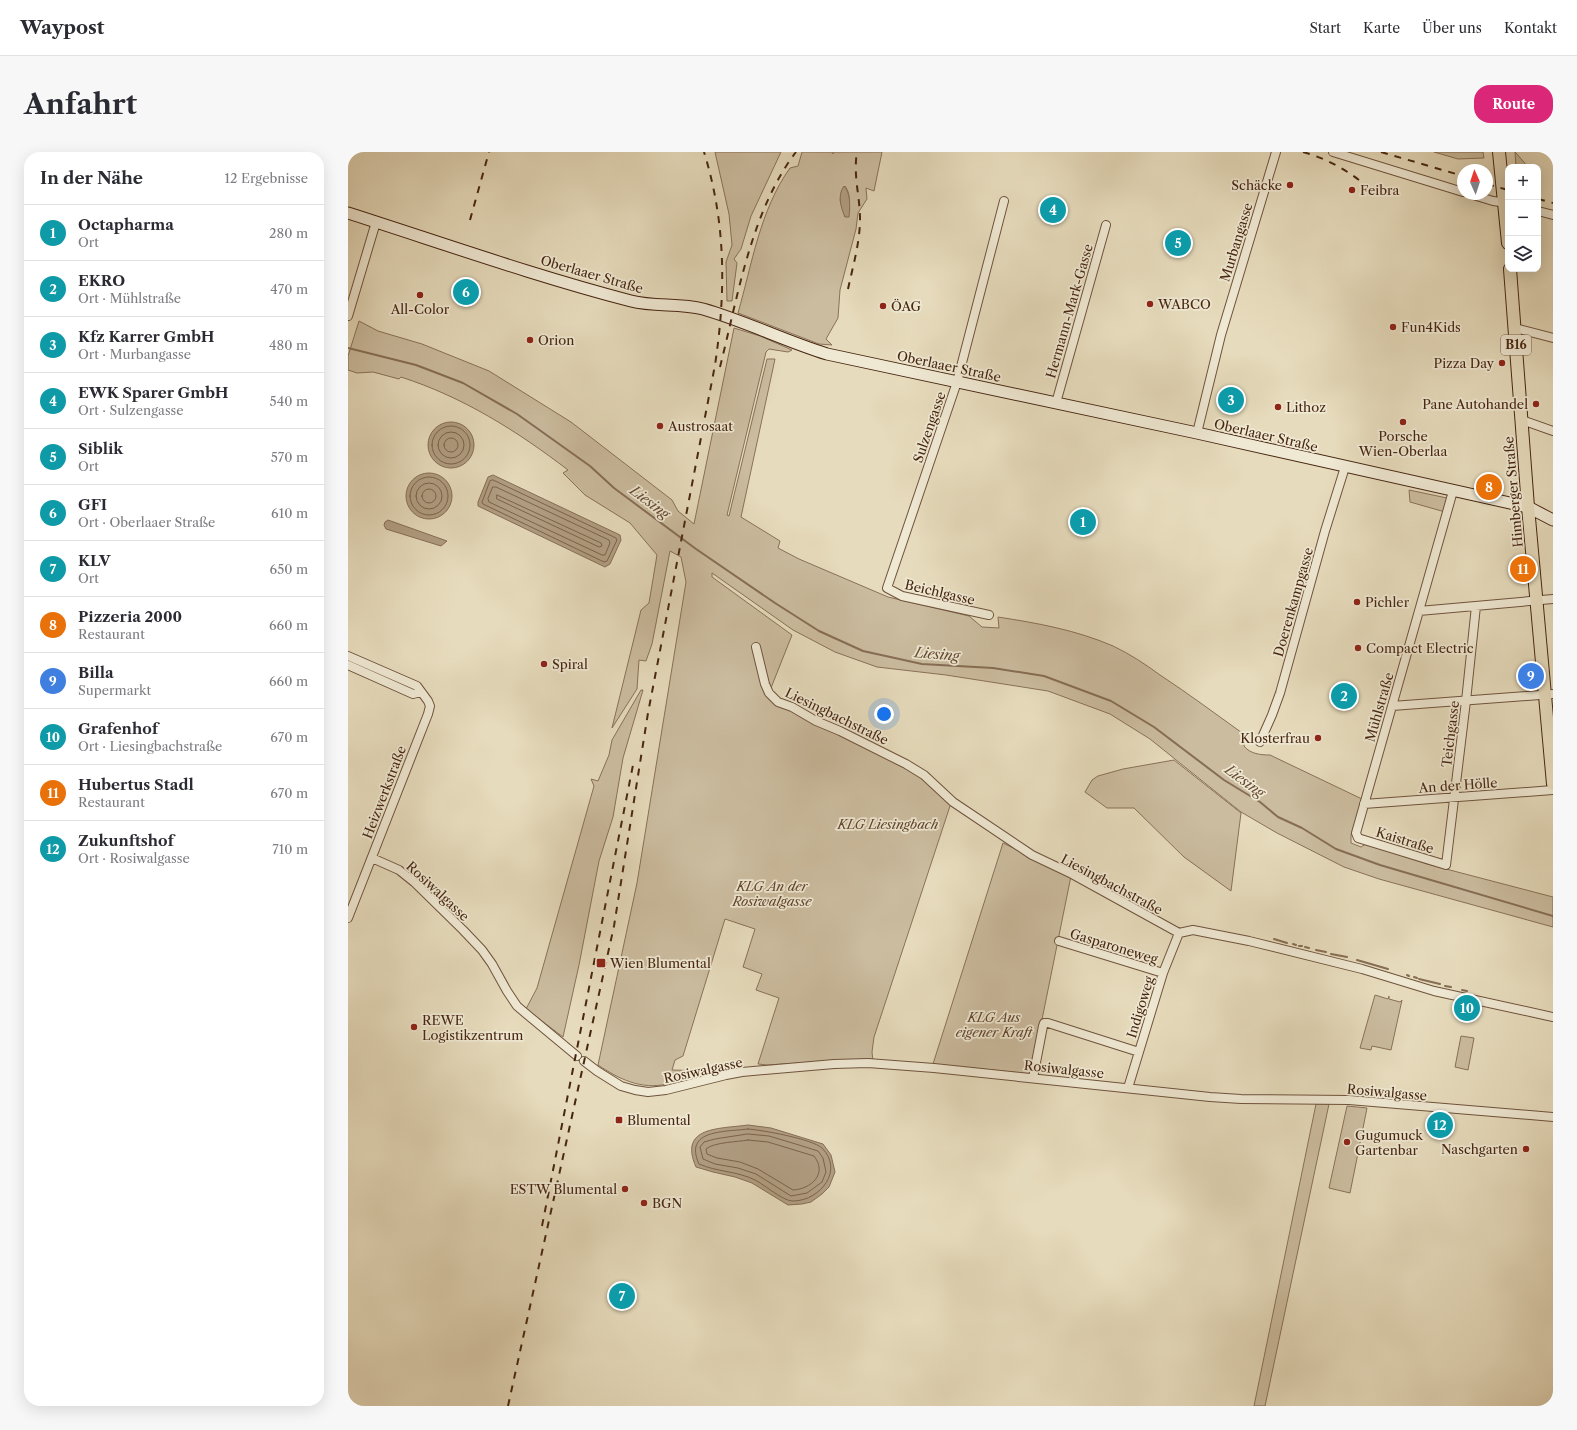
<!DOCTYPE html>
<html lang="de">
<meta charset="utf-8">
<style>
body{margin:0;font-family:"Libre Caslon Text",serif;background:#f7f7f7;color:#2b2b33}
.controls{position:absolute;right:12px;top:12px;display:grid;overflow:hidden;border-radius:8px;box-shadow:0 4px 16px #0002}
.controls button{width:36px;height:36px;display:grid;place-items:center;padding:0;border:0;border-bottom:1px solid #e1e1e2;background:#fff;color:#2b2b33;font:20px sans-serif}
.compass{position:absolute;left:1109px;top:12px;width:36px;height:36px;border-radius:50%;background:#fff;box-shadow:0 4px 16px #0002;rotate:357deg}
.you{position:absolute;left:536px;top:562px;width:14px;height:14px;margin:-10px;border:3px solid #fff;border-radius:50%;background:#1a73e8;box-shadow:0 0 0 6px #1a73e833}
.badge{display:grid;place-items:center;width:26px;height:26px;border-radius:50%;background:#db2777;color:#fff;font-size:13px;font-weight:700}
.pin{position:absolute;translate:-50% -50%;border:2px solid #fff;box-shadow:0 1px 4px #0006}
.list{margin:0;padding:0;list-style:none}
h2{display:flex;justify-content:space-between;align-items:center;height:52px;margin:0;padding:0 16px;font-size:17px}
h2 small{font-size:13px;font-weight:400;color:#7c7c81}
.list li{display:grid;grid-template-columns:26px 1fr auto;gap:12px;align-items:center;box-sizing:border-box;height:56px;padding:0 16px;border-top:1px solid #e1e1e2}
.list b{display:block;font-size:15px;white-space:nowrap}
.list p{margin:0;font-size:13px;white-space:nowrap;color:#7c7c81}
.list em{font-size:13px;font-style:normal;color:#7c7c81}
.icon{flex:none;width:22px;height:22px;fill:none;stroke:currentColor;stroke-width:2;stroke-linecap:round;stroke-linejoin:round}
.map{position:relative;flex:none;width:1205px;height:1254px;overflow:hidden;border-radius:16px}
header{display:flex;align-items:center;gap:24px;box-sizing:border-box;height:56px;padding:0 20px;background:#fff;border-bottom:1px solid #e1e1e2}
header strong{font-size:19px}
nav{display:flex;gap:22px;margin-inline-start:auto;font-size:14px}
.intro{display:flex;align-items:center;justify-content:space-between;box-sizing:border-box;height:96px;padding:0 24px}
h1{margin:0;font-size:28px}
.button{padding:10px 18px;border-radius:16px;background:#db2777;color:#fff;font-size:14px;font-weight:700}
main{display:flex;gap:24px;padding:0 24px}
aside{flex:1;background:#fff;border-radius:16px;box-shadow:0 4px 16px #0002}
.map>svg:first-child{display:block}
.green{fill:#cbbc9f;stroke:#897158;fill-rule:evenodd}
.water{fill:#b09d82;stroke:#866d55}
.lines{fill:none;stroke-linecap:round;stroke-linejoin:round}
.shore{stroke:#7c624a;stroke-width:1}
.stream{stroke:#866d55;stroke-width:2}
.street-casing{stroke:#6f533c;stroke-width:10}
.secondary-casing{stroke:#472611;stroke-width:13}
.primary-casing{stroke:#472611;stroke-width:14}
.street{stroke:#efe8d3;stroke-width:8}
.secondary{stroke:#efe8d3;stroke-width:11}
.primary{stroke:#e6dbbc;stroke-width:12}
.rail{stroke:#472611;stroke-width:2;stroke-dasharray:7 7;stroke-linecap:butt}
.poi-dot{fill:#8f2418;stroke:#efe8d3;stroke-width:1.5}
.labels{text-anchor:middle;stroke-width:3.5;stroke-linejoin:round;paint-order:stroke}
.shield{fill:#efe8d3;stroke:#79604b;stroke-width:1}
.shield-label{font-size:12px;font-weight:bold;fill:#472611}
.poi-label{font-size:13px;fill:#472611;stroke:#efe8d3;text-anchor:start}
.street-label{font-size:13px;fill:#472611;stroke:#efe8d3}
.park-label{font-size:13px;font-style:italic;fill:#61442d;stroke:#efe8d3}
.water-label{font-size:14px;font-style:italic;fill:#664a33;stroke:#efe8d3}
</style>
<header>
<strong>Waypost</strong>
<nav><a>Start</a><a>Karte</a><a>Über uns</a><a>Kontakt</a></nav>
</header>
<div class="intro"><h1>Anfahrt</h1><a class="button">Route</a></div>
<main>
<aside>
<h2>In der Nähe<small>12 Ergebnisse</small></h2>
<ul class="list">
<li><span class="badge" style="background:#0f9aa8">1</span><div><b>Octapharma</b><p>Ort</p></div><em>280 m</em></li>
<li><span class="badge" style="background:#0f9aa8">2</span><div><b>EKRO</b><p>Ort · Mühlstraße</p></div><em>470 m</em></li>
<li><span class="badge" style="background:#0f9aa8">3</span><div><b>Kfz Karrer GmbH</b><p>Ort · Murbangasse</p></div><em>480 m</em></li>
<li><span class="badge" style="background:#0f9aa8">4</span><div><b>EWK Sparer GmbH</b><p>Ort · Sulzengasse</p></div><em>540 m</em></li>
<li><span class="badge" style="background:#0f9aa8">5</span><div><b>Siblik</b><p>Ort</p></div><em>570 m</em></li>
<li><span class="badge" style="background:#0f9aa8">6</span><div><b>GFI</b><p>Ort · Oberlaaer Straße</p></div><em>610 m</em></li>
<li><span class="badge" style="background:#0f9aa8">7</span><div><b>KLV</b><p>Ort</p></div><em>650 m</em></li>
<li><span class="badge" style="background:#e8710a">8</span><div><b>Pizzeria 2000</b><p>Restaurant</p></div><em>660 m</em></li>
<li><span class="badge" style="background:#3f7fe0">9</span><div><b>Billa</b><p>Supermarkt</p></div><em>660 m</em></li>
<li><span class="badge" style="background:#0f9aa8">10</span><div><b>Grafenhof</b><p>Ort · Liesingbachstraße</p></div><em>670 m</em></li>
<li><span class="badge" style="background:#e8710a">11</span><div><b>Hubertus Stadl</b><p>Restaurant</p></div><em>670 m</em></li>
<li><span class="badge" style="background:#0f9aa8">12</span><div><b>Zukunftshof</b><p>Ort · Rosiwalgasse</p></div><em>710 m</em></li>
</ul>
</aside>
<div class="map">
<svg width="1205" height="1254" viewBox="0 0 1205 1254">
<rect width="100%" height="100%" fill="#e6dbbc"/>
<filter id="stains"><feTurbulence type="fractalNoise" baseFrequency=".005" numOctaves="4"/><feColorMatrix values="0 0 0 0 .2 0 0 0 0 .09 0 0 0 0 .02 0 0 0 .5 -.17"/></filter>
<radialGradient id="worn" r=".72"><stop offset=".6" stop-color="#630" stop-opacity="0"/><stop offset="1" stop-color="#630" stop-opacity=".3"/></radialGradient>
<!-- green -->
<path class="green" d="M 367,0 L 433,0 L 403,64 L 393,97 L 386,107 L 389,111 L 384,149 L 379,149 L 378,110 L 384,93 L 381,62 Z
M 454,0 L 484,0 L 485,2 L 486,0 L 534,0 L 526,39 L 518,36 L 519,47 L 510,61 L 508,77 L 492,138 L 490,166 L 478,187 L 484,193 L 471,192 L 390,161 C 404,112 412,58 442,16 L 450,14 ZM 497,34 C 504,43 501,55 497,65 L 492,48 Z
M 1086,0 L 1135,0 L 1136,6 L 1110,7 Z
M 1167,0 L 1168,1 L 1180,15 L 1168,15 Z
M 11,169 L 30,179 L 74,192 L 141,219 L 223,270 L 324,348 L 330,359 L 346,372 L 386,176 L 412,184 L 444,198 L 440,200 L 421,197 L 418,200 L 379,363 L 381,364 L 419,207 L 427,207 L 393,365 L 432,389 L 430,396 L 451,407 L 540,445 L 621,464 L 634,475 L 651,476 L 650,465 C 689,471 728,478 765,494 C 782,502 797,512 812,523 C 841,542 869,563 897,583 L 896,594 C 902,602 913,603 922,603 L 1014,647 L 1003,683 L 1003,691 L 1013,695 L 1018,692 L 1079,712 L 1205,745 L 1205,775 L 1031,727 L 996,715 L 929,681 L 893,660 L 802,587 L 762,562 L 700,539 L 598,523 L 529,515 L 487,500 L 445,478 L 364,421 L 364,425 L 444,483 L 421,541 L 570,623 L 603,651 L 526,885 L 524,900 L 525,909 L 497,908 L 419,913 L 410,912 L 431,846 L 408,838 L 414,822 L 395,815 L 407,777 L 377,767 L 335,904 L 327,908 L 324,918 L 358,919 L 358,921 C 345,924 333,929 319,932 C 293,938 271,927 250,913 L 289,731 L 338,430 L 333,405 L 322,399 L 304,492 L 298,509 L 291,508 L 289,537 L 264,576 L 293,458 L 301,451 L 309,403 L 282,371 L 237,343 L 215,321 L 220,318 C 169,279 115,245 53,225 L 51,227 L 25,220 L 9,221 L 0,218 L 0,204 Z
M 1061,338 L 1099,346 L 1097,360 L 1062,350 Z
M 293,538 L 295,538 L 275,606 L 265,665 L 251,709 L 231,813 L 215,885 L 178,857 L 189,836 L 246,634 L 243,627 L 250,629 L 261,603 L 264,588 Z
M 826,608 L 893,661 L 883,739 L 836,705 L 786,656 L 759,656 L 737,640 L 744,628 L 750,624 L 775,617 Z
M 655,691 L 723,724 L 683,922 L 585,912 Z
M 1027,843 L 1040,847 L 1041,844 L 1041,847 L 1052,850 L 1054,848 L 1043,898 L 1024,894 L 1023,898 L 1012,896 Z
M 1113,884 L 1126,886 L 1120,918 L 1107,915 Z
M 1004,939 L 1029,941 L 1028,947 L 1004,944 Z
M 968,952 L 981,952 L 917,1254 L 906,1254 Z
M 999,954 L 1019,956 L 1002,1041 L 981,1036 Z"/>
<!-- water -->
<path class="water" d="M 496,34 C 503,42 502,55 501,65 L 497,65 C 493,56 489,43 496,34 Z
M80 293a23 23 0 1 1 46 0a23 23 0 1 1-46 0Z
M58 344a23 23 0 1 1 46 0a23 23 0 1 1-46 0Z
M 145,323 L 272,383 L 273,388 L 262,412 L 257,415 L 130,354 L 130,350 L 140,325 Z
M 40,368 L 99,389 L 93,394 L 38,377 L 36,373 L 37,370 Z
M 400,973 L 423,976 L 475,992 L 483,1003 L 487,1020 L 481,1035 L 474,1042 L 463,1050 L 454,1052 L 440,1053 L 404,1031 L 387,1025 L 365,1020 L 348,1015 C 330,974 372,977 400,973 Z"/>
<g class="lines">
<!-- shore -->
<path class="shore" d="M84 293a19 19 0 1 1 38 0a19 19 0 1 1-38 0Z
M90 293a13 13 0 1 1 26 0a13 13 0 1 1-26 0Z
M96 293a7 7 0 1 1 14 0a7 7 0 1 1-14 0Z
M62 344a19 19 0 1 1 38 0a19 19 0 1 1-38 0Z
M 145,328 L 268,386 L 269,388 L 259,409 L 256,410 L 135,352 L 134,350 L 142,329 Z
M68 344a13 13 0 1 1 26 0a13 13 0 1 1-26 0Z
M 145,335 L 148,335 L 261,388 L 262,391 L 257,403 L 254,403 L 141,350 L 140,347 Z
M74 344a7 7 0 1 1 14 0a7 7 0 1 1-14 0Z
M 149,343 L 253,391 L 254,394 L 251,395 L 149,347 Z
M 400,977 C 414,978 464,987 474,996 C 496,1018 473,1048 446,1049 C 436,1050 417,1033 407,1028 C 389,1019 369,1020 351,1012 C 335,977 378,980 400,977 Z
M 400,982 L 421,984 L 451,993 L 470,999 L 475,1006 L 478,1020 L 474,1030 L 459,1041 L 443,1044 L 408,1022 L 390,1016 L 367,1012 L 355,1007 L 352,995 L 356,990 L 367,987 Z
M 400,988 L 420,990 L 466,1004 C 480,1022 463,1037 445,1038 L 410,1017 L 392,1010 L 369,1006 L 359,1002 L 358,997 C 366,990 390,990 400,988 Z"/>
<!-- stream -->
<path class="stream" d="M 0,196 L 68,213 L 115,231 L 169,262 L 242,314 L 266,336 L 348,397 L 427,451 L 471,479 L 515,499 L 574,512 L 645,516 L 696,524 L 763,549 L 806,575 L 876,628 L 912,650 L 930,665 L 954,676 L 988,697 L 1032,713 L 1205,764
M 926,787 L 939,791
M 945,792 L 948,793
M 951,794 L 954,794
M 957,795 L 961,796
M 968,798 L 978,800
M 983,802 L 999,805
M 1009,808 L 1040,817
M 1059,823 L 1061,824
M 1066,825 L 1069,826
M 1071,827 L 1092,832
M 1097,834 L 1103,835
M 1114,838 L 1119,839"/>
<defs>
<path id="street" d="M 985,0 L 1115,40
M 1122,42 L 1145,49 L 1160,51
M 1190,59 L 1205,63
M 0,164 L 28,70
M 1167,176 L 1205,186
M 708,251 L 758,73
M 1174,268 L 1205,279
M 849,281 L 873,183 L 928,0
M 1105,339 L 1008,681 L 1010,686 L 1013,687 L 1098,713 L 1118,549 L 1128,454
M 1071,459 L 1205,447
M 641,463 L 554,444 L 539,436 L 609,230 L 656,49
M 408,495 L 417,532 L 421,541 L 430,550 L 444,555 L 468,569 L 492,579 L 558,612 L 576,623 L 605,650 L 684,703 L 724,722 L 831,781
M 0,504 L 69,534 L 80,549 L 82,554 L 80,562 L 0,766
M 0,513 L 65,542 L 73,540
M 1044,554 L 1205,542
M 912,590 L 924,563 L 932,541 L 977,379 L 997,315
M 1016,652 L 1205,638
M 24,706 L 51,718 L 66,730 L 115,778 L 134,798 L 144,812 L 159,839 L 169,854 L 182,865 L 229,904
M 831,781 L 845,778 L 901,789 L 1014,817 L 1086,839 L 1205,865
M 711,789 L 815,821
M 236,909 L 249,919 L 273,934 L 287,938 L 300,940 L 318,938 L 378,923 L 394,920 L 486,912 L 520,911 L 586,916 L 862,945 L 893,947 L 1001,948 L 1205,965
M 685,926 L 695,874 L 696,871 L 700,871 L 791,900
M 780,936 L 815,821 L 831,781"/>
<path id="secondary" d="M 0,61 C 94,91 187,124 283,149 C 306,155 332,151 355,157 C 397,169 437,189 479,202 L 849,281 L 1180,355 L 1205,368"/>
<path id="primary" d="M 1151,0 L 1160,91
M 1162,117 L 1180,355 L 1205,632"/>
</defs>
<!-- street casing -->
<use href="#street" class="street-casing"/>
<!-- secondary casing -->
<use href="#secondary" class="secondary-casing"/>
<!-- primary casing -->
<use href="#primary" class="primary-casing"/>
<!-- street -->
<use href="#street" class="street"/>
<!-- secondary -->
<use href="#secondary" class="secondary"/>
<!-- primary -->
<use href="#primary" class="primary"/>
<!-- rail -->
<path class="rail" d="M 955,0 C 980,7 1001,19 1021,36
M 1033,0 L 1115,24
M 1139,32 L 1160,38
M 1190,47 L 1205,51
M 122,68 L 141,0
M 500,137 C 505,114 512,90 512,67 C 512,44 505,24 509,0
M 372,215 C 390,144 403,59 448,0
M 194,1074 L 285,613
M 160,1254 L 266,774 L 300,561 L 367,213 C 378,140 378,71 356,0"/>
</g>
<!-- markers -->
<g class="poi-dot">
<circle cx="942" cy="33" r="4"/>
<circle cx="1004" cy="38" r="4"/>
<circle cx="72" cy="143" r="4"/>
<circle cx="802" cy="152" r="4"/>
<circle cx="535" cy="154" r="4"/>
<circle cx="1045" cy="175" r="4"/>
<circle cx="182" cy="188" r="4"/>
<circle cx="1154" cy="211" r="4"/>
<circle cx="1188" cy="252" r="4"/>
<circle cx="930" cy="255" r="4"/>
<circle cx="1055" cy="270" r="4"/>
<circle cx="312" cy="274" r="4"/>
<circle cx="1009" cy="450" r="4"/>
<circle cx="1010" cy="496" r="4"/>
<circle cx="196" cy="512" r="4"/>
<circle cx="970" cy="586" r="4"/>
<rect x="248" y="806" width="10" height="10" rx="2"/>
<circle cx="66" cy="875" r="4"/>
<rect x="267" y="964" width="8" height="8" rx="2"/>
<circle cx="999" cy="990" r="4"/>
<circle cx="1178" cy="997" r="4"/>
<circle cx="277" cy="1037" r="4"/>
<circle cx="296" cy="1051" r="4"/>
</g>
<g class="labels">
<!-- shield labels -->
<rect class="shield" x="1153" y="183" width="30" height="20" rx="3"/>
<g class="shield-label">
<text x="1168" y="197">B16</text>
</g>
<!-- poi labels -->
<g class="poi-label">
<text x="934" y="38" text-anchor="end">Schäcke</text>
<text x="1012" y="43">Feibra</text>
<text x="810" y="157">WABCO</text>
<text x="543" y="159">ÖAG</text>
<text x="72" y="162" text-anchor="middle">All-Color</text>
<text x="1053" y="180">Fun4Kids</text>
<text x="190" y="193">Orion</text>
<text x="1146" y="216" text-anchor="end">Pizza Day</text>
<text x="1180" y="257" text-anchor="end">Pane Autohandel</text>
<text x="938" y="260">Lithoz</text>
<text x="320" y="279">Austrosaat</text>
<text x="1055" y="289" text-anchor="middle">Porsche<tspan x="1055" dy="15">Wien-Oberlaa</tspan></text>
<text x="1017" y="455">Pichler</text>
<text x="1018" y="501">Compact Electric</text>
<text x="204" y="517">Spiral</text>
<text x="962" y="591" text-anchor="end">Klosterfrau</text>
<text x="262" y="816">Wien Blumental</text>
<text x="74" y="873">REWE<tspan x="74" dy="15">Logistikzentrum</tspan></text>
<text x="279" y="973">Blumental</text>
<text x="1007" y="988">Gugumuck<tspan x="1007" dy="15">Gartenbar</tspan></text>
<text x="1170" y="1002" text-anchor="end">Naschgarten</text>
<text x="269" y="1042" text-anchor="end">ESTW Blumental</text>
<text x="304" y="1056">BGN</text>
</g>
<!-- street labels -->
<g class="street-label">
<text transform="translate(888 90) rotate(-73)" y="5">Murbangasse</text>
<text transform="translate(244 122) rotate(16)" y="5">Oberlaaer Straße</text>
<text transform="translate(721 159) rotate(-74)" y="5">Hermann-Mark-Gasse</text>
<text transform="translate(601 214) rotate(12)" y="5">Oberlaaer Straße</text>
<text transform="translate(581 275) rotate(-71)" y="5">Sulzengasse</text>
<text transform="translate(918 283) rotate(13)" y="5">Oberlaaer Straße</text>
<text transform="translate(1165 340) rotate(-95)" y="5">Himberger Straße</text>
<text transform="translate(592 440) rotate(13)" y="5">Beichlgasse</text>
<text transform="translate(945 450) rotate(-74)" y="5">Doerenkampgasse</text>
<text transform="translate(1031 555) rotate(-74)" y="5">Mühlstraße</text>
<text transform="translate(489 564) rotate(26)" y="5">Liesingbachstraße</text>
<text transform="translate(1102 582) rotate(-83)" y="5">Teichgasse</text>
<text transform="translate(1110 633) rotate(-4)" y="5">An der Hölle</text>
<text transform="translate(36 640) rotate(-69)" y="5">Heizwerkstraße</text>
<text transform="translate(1057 688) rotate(17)" y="5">Kaistraße</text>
<text transform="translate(764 732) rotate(28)" y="5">Liesingbachstraße</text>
<text transform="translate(90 739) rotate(43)" y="5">Rosiwalgasse</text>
<text transform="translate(766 794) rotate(17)" y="5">Gasparoneweg</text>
<text transform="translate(792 855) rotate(-73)" y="5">Indigoweg</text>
<text transform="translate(716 917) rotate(6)" y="5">Rosiwalgasse</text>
<text transform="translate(355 918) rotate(-12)" y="5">Rosiwalgasse</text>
<text transform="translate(1039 940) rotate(5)" y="5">Rosiwalgasse</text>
</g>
<!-- park labels -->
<g class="park-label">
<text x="540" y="677">KLG Liesingbach</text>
<text x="424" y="739">KLG An der<tspan x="424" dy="15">Rosiwalgasse</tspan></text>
<text x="646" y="870">KLG Aus<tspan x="646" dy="15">eigener Kraft</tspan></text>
</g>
<!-- water labels -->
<g class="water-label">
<text transform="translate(302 350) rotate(37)" y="5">Liesing</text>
<text transform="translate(589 502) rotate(5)" y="5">Liesing</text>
<text transform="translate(897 629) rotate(36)" y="5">Liesing</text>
</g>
</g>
<rect width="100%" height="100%" filter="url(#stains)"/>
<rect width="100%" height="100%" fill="url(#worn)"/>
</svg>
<div class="controls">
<button>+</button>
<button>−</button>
<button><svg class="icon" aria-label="layers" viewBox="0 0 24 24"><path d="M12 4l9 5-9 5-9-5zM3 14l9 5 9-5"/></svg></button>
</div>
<svg class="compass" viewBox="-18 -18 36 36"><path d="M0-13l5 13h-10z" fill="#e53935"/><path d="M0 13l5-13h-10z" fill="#7c7c81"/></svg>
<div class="you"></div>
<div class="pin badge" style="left:735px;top:370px;background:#0f9aa8">1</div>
<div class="pin badge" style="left:996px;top:544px;background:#0f9aa8">2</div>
<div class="pin badge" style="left:883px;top:248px;background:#0f9aa8">3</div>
<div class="pin badge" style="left:705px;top:58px;background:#0f9aa8">4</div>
<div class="pin badge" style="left:830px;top:91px;background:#0f9aa8">5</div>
<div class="pin badge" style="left:118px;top:140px;background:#0f9aa8">6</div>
<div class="pin badge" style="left:274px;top:1144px;background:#0f9aa8">7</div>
<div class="pin badge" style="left:1141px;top:335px;background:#e8710a">8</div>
<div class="pin badge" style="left:1183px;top:524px;background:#3f7fe0">9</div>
<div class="pin badge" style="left:1119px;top:856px;background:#0f9aa8">10</div>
<div class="pin badge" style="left:1175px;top:417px;background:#e8710a">11</div>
<div class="pin badge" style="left:1092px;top:973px;background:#0f9aa8">12</div>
</div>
</main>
